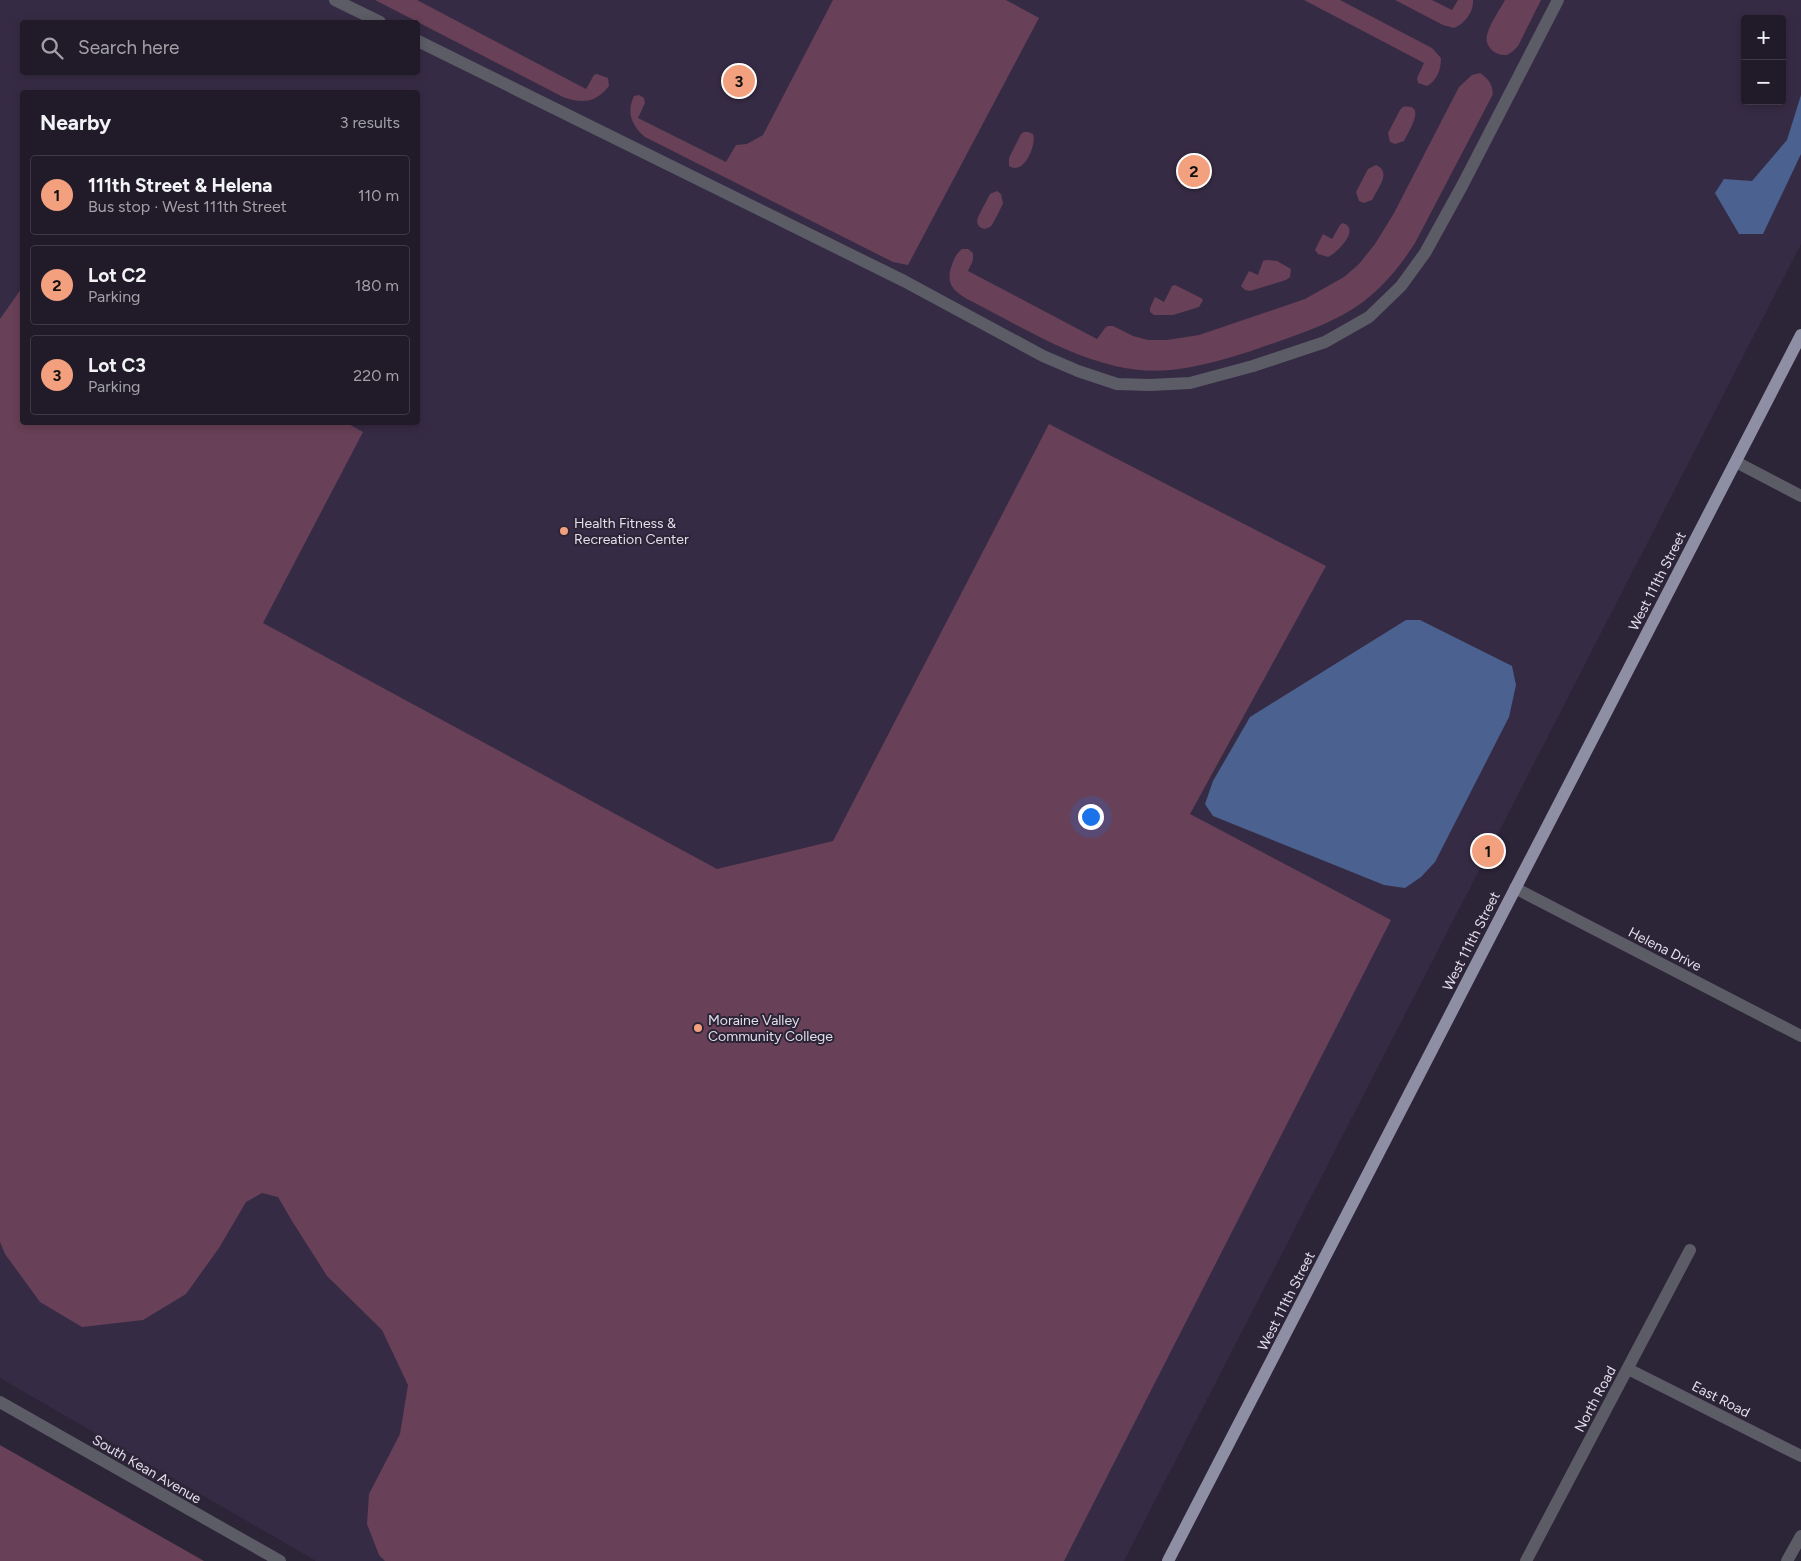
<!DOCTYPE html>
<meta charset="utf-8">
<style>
body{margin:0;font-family:Figtree,sans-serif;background:#2d2835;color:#f1f3f6}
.controls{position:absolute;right:15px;top:15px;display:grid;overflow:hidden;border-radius:5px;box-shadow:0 2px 8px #0003}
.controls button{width:45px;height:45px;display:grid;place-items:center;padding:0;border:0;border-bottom:1px solid #3e3946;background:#211b29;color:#f1f3f6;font:25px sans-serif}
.you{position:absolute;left:1090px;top:816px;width:18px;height:18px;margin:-12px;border:4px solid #fff;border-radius:50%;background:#1a73e8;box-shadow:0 0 0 8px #1a73e833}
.badge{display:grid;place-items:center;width:32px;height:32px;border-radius:50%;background:#f2a07e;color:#111;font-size:16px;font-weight:700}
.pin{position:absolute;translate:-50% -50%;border:2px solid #fff;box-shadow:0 1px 5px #0006}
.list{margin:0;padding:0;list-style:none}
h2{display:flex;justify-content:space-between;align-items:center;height:65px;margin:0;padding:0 20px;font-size:21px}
h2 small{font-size:16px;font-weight:400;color:#a2a1a8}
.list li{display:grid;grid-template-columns:32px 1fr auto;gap:15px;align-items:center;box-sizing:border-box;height:80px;margin:0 10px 10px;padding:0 10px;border:1px solid #3e3946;border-radius:5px}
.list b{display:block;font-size:19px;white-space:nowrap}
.list p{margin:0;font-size:16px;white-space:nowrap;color:#a2a1a8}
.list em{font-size:16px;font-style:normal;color:#a2a1a8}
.icon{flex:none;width:28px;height:28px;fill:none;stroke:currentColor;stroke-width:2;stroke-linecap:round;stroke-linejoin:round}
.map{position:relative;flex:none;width:1801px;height:1561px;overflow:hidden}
.search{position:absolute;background:#211b29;box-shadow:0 2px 8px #0003;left:20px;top:20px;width:400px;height:55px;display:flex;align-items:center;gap:12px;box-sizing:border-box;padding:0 18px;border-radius:5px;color:#a2a1a8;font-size:19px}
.panel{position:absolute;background:#211b29;box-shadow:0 2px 8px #0003;left:20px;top:90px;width:400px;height:335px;border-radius:5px}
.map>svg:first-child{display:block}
.built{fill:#362b44;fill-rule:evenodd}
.green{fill:#684057}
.water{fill:#4b6190}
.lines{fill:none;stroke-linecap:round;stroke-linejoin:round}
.minor{stroke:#5c5c66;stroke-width:12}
.major{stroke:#8e8fa4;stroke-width:12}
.poi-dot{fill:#f2a07e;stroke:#2c2437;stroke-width:2}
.labels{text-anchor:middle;stroke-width:4;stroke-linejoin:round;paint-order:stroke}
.poi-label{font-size:14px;fill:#e3deeb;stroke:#2c2437;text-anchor:start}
.street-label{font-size:14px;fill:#e3deeb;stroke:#2c2437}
</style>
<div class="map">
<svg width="1801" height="1561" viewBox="0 0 1801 1561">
<rect width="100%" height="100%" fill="#2c2437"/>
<!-- built -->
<path class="built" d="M 0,0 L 1801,0 L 1801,244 L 1124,1561 L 316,1561 L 0,1378 ZM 1745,19 L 1782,19 L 1782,101 L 1745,101 ZM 22,22 L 418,22 L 418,72 L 22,72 ZM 22,92 L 418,92 L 418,422 L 22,422 Z"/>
<!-- green -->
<path class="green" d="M 375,0 L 417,0 L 586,89 L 594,75 L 597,74 L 608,78 L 609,86 C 595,103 583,104 563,97 Z
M 833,0 L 1006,0 L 1039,18 L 908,265 L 893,262 L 645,137 C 632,126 626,113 634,96 L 639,95 L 644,98 L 645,103 L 638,118 L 726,162 L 736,145 L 747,144 L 763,135 Z
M 1304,0 L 1340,0 L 1432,48 L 1441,58 C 1441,69 1437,81 1427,86 L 1418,83 L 1417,78 L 1424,63 Z
M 1395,0 L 1432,0 L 1452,10 L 1458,0 L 1473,0 C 1474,12 1464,24 1454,28 L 1443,25 Z
M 1505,0 L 1541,0 L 1518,46 C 1515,49 1511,54 1506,55 C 1495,56 1484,46 1487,35 C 1490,23 1499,11 1505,0 Z
M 1480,73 C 1489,79 1492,84 1493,94 L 1415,243 C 1400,266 1385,285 1363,302 C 1337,321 1308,331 1277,342 C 1246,353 1213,364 1179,369 C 1158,372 1136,371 1115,366 C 1063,354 1015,323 967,299 C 951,290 945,281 953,262 C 955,257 957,253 962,249 L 968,249 L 973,253 L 973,260 L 968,271 L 1097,339 L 1105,328 L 1108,326 L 1113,326 L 1133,336 L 1148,340 L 1167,340 L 1199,335 L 1305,299 L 1344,277 L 1359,264 L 1375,244 L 1394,213 L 1459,87 L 1472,75 Z
M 1403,107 C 1428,103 1408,132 1404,141 L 1395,144 L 1390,142 L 1388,133 L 1400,110 Z
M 1024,132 L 1028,132 L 1033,134 C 1037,144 1024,176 1009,166 L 1009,158 L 1021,134 Z
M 1376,165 C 1392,172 1378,188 1372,200 L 1364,203 L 1359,201 L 1356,192 L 1368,169 Z
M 997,191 L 1001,194 L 1003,203 C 1000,210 996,218 992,225 C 985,233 974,227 978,217 L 990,194 Z
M 1343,223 C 1361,229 1337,253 1328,257 L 1318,254 L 1315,250 L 1323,234 L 1332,239 L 1340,225 Z
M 1266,260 L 1277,261 L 1291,269 L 1290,277 L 1286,280 L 1250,291 L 1245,290 L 1241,286 L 1249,271 L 1258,275 L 1263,261 Z
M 1175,285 L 1201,298 L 1203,300 L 1199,307 L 1173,315 L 1154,315 L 1150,312 L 1150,308 L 1155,297 L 1164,302 L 1172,286 Z
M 21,289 L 22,290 L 22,422 L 345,422 L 363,432 L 263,623 L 717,869 L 833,841 L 1049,424 L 1326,566 L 1190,814 L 1391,920 L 1064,1561 L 385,1561 L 379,1555 L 367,1524 L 369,1494 L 400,1434 L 408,1385 L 382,1330 L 327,1276 L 292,1221 L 278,1197 L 262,1193 L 246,1202 L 219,1248 L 186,1294 L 143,1320 L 82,1327 L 40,1302 L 5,1254 L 0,1242 L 0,319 Z
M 0,1445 L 204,1561 L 0,1561 Z"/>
<!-- water -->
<path class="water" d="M 1801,95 L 1801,154 L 1763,234 L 1739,234 L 1715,193 L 1724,179 L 1752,181 L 1787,140 Z
M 1406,620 L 1420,620 L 1512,666 L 1516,685 L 1509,717 L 1435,862 L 1421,877 L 1405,888 L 1384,885 L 1213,816 L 1205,804 L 1213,781 L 1250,717 Z"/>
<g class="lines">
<!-- minor -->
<path class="minor" d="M 335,0 L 380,22
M 418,41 L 904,281 L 1043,356 L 1078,371 L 1117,384 L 1150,385 L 1190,383 L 1253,366 L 1325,342 L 1369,317 L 1401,286 L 1425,253 L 1462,186 L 1558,0
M 1736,462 L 1801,496
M 1515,888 L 1801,1036
M 1628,1369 L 1801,1456
M 0,1402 L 280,1561
M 1526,1561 L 1690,1250
M 1787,1561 L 1801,1536"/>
<!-- major -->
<path class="major" d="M 1168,1561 L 1801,335"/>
</g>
<!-- markers -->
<g class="poi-dot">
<circle cx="564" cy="531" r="5"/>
<circle cx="698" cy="1028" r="5"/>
</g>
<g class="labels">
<!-- poi labels -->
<g class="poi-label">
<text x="574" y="528">Health Fitness &amp;<tspan x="574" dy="16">Recreation Center</tspan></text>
<text x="708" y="1025">Moraine Valley<tspan x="708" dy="16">Community College</tspan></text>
</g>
<!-- street labels -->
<g class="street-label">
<text transform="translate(1657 581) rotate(-63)" y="5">West 111th Street</text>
<text transform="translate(1471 941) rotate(-63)" y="5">West 111th Street</text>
<text transform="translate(1665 949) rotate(27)" y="5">Helena Drive</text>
<text transform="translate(1286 1301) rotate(-63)" y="5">West 111th Street</text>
<text transform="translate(1595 1399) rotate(-62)" y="5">North Road</text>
<text transform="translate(1721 1399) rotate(27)" y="5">East Road</text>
<text transform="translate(147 1469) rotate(30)" y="5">South Kean Avenue</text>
</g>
</g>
</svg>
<div class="controls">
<button>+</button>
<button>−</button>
</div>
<div class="you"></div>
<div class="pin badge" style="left:1488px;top:851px">1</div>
<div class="pin badge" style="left:1194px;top:171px">2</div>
<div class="pin badge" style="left:739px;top:81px">3</div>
<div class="search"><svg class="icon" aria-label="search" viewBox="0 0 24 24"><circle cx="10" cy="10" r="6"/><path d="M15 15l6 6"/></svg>Search here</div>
<section class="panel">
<h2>Nearby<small>3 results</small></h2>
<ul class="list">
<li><span class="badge">1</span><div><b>111th Street &amp; Helena</b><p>Bus stop · West 111th Street</p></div><em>110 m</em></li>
<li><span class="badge">2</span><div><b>Lot C2</b><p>Parking</p></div><em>180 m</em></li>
<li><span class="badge">3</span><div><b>Lot C3</b><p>Parking</p></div><em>220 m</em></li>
</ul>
</section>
</div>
